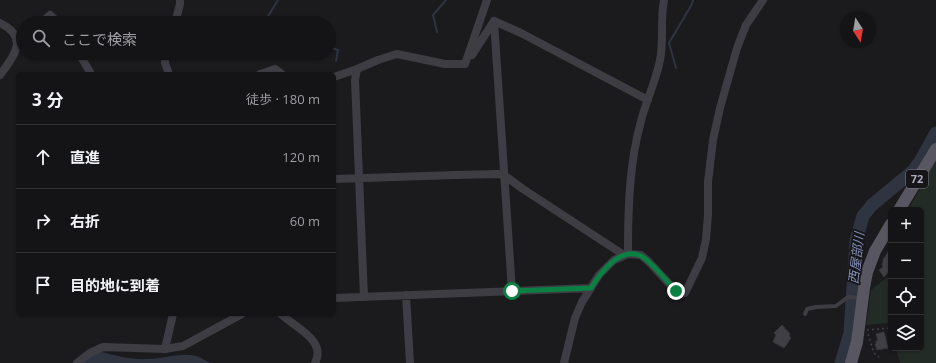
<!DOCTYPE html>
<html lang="ja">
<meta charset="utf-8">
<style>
body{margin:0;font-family:"Open Sans","Noto Sans JP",sans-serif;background:#1d1d1f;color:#f1f3f6}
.controls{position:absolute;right:12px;bottom:12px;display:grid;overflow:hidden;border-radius:6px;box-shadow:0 1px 3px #0004}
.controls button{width:36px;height:36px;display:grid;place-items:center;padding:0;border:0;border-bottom:1px solid #333335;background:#141416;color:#f1f3f6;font:20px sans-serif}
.compass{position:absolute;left:840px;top:12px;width:36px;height:36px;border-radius:50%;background:#141416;box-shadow:0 1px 3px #0004;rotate:168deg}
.stop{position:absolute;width:12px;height:12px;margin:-9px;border:3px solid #0b8043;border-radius:50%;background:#fff}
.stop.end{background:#0b8043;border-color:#fff;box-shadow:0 1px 4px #0008}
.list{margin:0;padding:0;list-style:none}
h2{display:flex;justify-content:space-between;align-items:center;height:52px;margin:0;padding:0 16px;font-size:17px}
h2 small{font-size:13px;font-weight:400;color:#9d9ea1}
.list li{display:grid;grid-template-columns:26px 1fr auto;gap:12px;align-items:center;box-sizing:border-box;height:64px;padding:0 16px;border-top:1px solid #333335}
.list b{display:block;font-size:15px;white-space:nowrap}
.list em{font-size:13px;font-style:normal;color:#9d9ea1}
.icon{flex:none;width:22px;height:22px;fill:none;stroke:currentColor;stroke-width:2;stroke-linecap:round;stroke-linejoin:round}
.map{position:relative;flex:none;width:936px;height:363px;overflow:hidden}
.search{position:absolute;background:#141416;box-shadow:0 1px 3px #0004;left:16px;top:16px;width:320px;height:44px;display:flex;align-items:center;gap:10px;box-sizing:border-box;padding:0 14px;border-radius:22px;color:#9d9ea1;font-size:15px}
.panel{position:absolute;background:#141416;box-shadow:0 1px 3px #0004;left:16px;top:72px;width:320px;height:244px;border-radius:6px}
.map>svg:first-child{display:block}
.green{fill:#222b25}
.water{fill:#2f3441}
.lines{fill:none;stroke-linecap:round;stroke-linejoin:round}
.stream{stroke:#2f3441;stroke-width:2}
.river{stroke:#2f3441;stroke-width:13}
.building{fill:#403f44;stroke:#353439}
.path{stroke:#414149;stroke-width:1.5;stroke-dasharray:2 3;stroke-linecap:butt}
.service{stroke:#3e3d44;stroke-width:4}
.minor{stroke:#3e3d44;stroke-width:8}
.primary{stroke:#585761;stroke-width:12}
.route{stroke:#0b8043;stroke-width:5}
.labels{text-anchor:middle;stroke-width:3.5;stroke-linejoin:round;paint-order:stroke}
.shield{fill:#161518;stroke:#7f7f8b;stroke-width:1}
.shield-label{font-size:11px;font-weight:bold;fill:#acacbc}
.water-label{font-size:13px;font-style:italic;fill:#838fb8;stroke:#161518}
</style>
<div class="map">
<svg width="936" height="363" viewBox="0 0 936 363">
<rect width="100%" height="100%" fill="#1b1a1d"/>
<!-- green -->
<path class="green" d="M 936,159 L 936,363 L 900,363 L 896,348 L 921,348 L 921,210 L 912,210 L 909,208 Z
M 891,274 L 891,323 L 866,325 L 871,290 Z"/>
<!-- water -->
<path class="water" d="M 102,352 C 117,356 132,360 148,359 C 164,359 180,352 196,356 C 201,357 206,361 210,363 L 81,363 L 92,355 Z"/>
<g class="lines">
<!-- stream -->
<path class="stream" d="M 267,23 L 267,18 L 278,0
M 437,32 L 433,15 L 446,0
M 329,47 L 338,50 L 336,61
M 676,68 L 669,43 L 692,4 L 693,0"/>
<!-- river -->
<path class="river" d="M 841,363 L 850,333 L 856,241 L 863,216 L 872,205 L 913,171 L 921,160 L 936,133"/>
</g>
<!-- building -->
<path class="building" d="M 891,247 L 891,269 L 884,277 L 879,270 L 883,267 L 882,264 L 883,262 L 883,260 Z
M 782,325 L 790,334 L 789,336 L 791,338 L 784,348 L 773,342 L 776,335 L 774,333 Z
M 884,332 L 888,348 L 877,350 L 875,344 L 876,344 L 876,341 L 878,341 L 876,334 Z"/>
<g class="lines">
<!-- path -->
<path class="path" d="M 867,330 L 891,328
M 868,334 L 874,353 L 879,357"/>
<!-- service -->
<path class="service" d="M 805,314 L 807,309 L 816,307 L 836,306 L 848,297 L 861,298"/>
<!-- minor -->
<path class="minor" d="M 494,21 L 512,291
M 494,21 L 521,33 L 648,100
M 0,23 C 29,37 15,55 0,75
M 41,23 L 50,15 L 59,23
M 175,23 L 180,4 L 180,0
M 79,53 L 91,74
M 165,53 L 165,63 L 169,74
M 472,55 L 494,21
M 465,64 L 487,0
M 357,69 L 355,80 L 364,297
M 260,74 L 275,69 L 282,74
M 334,77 L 357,69 L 378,60 L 397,54 L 445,64 L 465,64
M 334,179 L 456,175 L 497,174 L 504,175 L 523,189 L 624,255
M 628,254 C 628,210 629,164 641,121 C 646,101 656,81 660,60 C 664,41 660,20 664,0
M 406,295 L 410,363
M 334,298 L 591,288
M 281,314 C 294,327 327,340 315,363
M 165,349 L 173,314
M 77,363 L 90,353 L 103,347 L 165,349 L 183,346 L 242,314
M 564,363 L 575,318 L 582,302 L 599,275 L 614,260 L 628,254 L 641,255 L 648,261 L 676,291 L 685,293 L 702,258 L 706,239 L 708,215 L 708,182 L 713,140 L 720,108 L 737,48 L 746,25 L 763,0"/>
<!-- primary -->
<path class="primary" d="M 899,210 L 936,149
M 851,363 L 857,342 L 864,288 L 867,272 L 875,251 L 891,224"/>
</g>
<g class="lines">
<!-- route -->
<path class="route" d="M 512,291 L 591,288 C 600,273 620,246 641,256 C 650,260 668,283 676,291"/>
</g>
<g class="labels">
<!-- shield labels -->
<rect class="shield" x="906" y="170" width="22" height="18" rx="3"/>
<g class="shield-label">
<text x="917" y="183">72</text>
</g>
<!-- water labels -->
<g class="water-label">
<text transform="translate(856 258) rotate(-83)" y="5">西屋部川</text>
</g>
</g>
</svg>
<div class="controls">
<button>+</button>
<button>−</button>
<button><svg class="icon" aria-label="locate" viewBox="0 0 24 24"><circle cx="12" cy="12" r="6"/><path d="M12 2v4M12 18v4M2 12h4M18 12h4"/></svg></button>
<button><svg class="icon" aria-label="layers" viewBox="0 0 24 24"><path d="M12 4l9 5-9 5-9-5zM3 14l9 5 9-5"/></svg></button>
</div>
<svg class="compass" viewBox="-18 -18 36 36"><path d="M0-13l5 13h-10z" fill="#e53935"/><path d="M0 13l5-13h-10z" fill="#9d9ea1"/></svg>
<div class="stop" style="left:512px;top:291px"></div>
<div class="stop end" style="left:676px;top:291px"></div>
<div class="search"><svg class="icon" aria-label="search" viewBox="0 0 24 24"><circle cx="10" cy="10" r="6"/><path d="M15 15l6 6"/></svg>ここで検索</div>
<section class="panel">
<h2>3 分<small>徒歩 · 180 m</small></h2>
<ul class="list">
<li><svg class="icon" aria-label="ahead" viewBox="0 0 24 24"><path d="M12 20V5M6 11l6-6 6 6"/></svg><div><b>直進</b></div><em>120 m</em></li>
<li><svg class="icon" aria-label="right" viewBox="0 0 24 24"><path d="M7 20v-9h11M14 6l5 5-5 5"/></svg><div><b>右折</b></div><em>60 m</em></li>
<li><svg class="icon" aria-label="arrive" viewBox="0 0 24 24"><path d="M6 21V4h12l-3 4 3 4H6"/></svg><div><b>目的地に到着</b></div></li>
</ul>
</section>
</div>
